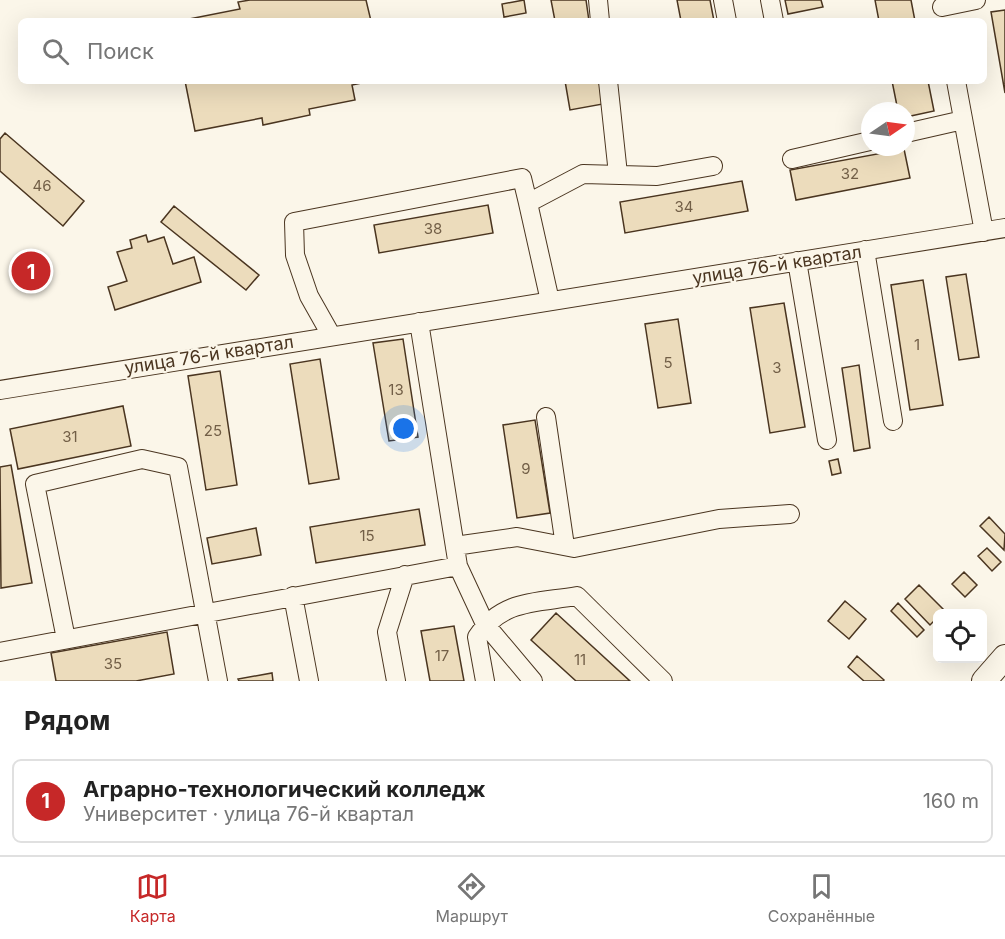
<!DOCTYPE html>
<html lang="ru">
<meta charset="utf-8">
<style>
body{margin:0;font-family:Inter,sans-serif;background:#f2f2f2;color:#222}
.controls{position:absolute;right:18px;bottom:18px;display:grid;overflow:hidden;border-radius:9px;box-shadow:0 6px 24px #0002}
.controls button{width:54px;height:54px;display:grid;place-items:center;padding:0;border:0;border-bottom:2px solid #e0e0e0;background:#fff;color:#222;font:30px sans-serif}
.compass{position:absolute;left:861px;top:102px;width:54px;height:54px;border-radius:50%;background:#fff;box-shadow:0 6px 24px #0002;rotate:77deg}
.you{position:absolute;left:404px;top:429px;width:21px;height:21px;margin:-15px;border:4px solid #fff;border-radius:50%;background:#1a73e8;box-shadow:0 0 0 9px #1a73e833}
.badge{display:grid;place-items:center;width:39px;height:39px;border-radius:50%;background:#c62828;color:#fff;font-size:20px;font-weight:700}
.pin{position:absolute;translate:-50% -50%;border:3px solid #fff;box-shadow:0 2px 6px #0006}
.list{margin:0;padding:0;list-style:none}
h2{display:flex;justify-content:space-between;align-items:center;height:78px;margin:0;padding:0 24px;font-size:26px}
h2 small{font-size:20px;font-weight:400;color:#767676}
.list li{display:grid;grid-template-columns:39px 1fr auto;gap:18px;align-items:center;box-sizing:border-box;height:84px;margin:0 12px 12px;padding:0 12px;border:2px solid #e0e0e0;border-radius:9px}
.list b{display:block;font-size:22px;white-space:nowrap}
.list p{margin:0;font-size:20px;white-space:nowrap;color:#767676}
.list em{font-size:20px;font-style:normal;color:#767676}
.icon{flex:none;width:33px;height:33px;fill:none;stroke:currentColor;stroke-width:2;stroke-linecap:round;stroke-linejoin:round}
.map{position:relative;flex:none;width:1005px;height:681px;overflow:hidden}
.search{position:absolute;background:#fff;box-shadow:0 6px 24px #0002;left:18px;right:18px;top:18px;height:66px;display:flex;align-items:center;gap:15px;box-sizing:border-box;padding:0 21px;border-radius:9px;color:#767676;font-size:22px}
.sheet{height:174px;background:#fff}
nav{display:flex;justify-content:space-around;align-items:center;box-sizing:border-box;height:84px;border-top:2px solid #e0e0e0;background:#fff;font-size:16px;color:#767676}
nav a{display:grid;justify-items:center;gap:3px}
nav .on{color:#c62828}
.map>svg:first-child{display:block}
.building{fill:#ecdcbc;stroke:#4a3520;stroke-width:1.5}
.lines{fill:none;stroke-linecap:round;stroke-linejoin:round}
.minor-casing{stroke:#4a3520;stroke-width:20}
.major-casing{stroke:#4a3520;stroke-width:26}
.minor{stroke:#fbf6e9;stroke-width:18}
.major{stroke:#fbf6e9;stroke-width:24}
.labels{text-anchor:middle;stroke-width:4.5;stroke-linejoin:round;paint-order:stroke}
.number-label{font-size:15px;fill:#725f47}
.street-label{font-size:18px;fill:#4a3520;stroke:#fbf6e9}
</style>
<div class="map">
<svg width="1005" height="681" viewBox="0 0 1005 681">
<rect width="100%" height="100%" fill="#fbf6e9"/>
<!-- building -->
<path class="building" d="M 250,0 L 366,0 L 371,21 L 179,21 L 240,9 L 238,2 Z
M 524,0 L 526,13 L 504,17 L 502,4 Z
M 551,0 L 586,0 L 589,21 L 555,21 Z
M 677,0 L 710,0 L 714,21 L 681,21 Z
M 785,0 L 821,0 L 823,7 L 788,14 Z
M 875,0 L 911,0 L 915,21 L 879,21 Z
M 1005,10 L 1005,93 L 991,12 Z
M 185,81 L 371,81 L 352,85 L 355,100 L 309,109 L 310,115 L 263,125 L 262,118 L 195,131 Z
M 565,81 L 599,81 L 603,104 L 570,110 Z
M 892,81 L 928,81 L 934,111 L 906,117 L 906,111 L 898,111 Z
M 5,133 L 84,201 L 63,226 L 0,171 L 0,139 Z
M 904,149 L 910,178 L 796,200 L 790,170 Z
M 742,181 L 748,211 L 625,233 L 620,202 Z
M 488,205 L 493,233 L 379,253 L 374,225 Z
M 174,206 L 259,275 L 246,290 L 161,222 Z
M 146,235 L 148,242 L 164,237 L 173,264 L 194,257 L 201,282 L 115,310 L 108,287 L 127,281 L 117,252 L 132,248 L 130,240 Z
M 966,274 L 979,357 L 959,360 L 946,277 Z
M 923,280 L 943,405 L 910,410 L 891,285 Z
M 784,303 L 805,427 L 770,433 L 750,308 Z
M 678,319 L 691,403 L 658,408 L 645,324 Z
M 403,339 L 418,437 L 389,441 L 373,343 Z
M 320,359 L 339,479 L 309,484 L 290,364 Z
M 859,365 L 870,448 L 854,451 L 842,368 Z
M 220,371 L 237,485 L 206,490 L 188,376 Z
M 123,406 L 131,446 L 18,469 L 10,429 Z
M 535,420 L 550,513 L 517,518 L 503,425 Z
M 838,459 L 841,473 L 832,475 L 829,461 Z
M 11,465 L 32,583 L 1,588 L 0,467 Z
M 419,509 L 425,545 L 316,563 L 310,527 Z
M 989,517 L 1005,534 L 1004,550 L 980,526 Z
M 256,528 L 261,555 L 212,564 L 207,538 Z
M 987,548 L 1001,562 L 992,571 L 978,556 Z
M 964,572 L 977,585 L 965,597 L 952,584 Z
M 919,585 L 945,611 L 938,614 L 938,617 L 930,625 L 905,599 Z
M 845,601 L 866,619 L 849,639 L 828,621 Z
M 898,603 L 924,630 L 917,637 L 891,611 Z
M 556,613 L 630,681 L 576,681 L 531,640 Z
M 454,626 L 464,681 L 430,681 L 421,631 Z
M 167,632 L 174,674 L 136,681 L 56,681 L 51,653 Z
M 857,656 L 884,680 L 883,681 L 864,681 L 848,667 Z
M 272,673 L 273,681 L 239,681 L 238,679 Z"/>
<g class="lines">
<defs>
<path id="minor" d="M 598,0 L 600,21
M 723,0 L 727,21
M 770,0 L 774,21
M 942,7 L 976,0
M 608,81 L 618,174
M 956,81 L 984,232
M 906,133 L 963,120
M 792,159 L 870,141
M 865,250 L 893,421
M 797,261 L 827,440
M 550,301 L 528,203 L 583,174 L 657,176 L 713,166
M 419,322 L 458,566 L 485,624 L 533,681
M 331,335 L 309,296 L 295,255 L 294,222 L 522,178 L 528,203
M 0,390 L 1005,228
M 546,417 L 565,546
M 455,546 L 517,537 L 574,548 L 719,519 L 790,514
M 293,596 L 309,681
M 66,639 L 35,484 L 142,459 L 178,467 L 218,681
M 0,652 L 458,566
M 396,681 L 387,632 L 405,575
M 485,681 L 477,637 C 502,599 537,603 577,596 L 663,681"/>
<path id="major" d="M 984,681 L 1005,657"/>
</defs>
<!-- minor casing -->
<use href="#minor" class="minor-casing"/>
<!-- major casing -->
<use href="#major" class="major-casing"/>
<!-- minor -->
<use href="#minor" class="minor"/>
<!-- major -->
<use href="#major" class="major"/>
</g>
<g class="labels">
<!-- number labels -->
<g class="number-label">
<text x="850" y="179">32</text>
<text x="42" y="191">46</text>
<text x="684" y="212">34</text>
<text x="433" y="234">38</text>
<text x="917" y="350">1</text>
<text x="668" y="368">5</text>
<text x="777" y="373">3</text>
<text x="396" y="395">13</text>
<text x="213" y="436">25</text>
<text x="70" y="442">31</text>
<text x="526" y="474">9</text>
<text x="367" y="541">15</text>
<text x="442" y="661">17</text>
<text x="580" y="665">11</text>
<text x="113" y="669">35</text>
</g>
<!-- street labels -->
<g class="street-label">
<text transform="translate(777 265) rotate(-9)" y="6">улица 76-й квартал</text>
<text transform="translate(209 355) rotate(-9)" y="6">улица 76-й квартал</text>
</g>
</g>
</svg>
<div class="controls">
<button><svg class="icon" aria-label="locate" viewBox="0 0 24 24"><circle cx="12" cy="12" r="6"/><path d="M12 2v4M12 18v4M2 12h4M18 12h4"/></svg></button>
</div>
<svg class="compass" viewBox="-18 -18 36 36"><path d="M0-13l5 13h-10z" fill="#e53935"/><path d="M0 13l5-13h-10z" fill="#767676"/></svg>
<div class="you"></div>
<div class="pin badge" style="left:31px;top:271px">1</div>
<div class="search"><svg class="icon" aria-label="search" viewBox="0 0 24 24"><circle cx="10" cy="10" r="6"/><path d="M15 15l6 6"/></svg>Поиск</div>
</div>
<section class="sheet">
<h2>Рядом<small></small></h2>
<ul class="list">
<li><span class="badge">1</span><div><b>Аграрно-технологический колледж</b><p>Университет · улица 76-й квартал</p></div><em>160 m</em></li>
</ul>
</section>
<nav>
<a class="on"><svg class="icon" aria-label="map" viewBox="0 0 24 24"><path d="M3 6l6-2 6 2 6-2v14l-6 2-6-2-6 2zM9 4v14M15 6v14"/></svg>Карта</a>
<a><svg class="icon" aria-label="directions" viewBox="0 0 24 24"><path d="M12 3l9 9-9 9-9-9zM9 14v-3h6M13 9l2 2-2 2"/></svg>Маршрут</a>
<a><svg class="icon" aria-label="saved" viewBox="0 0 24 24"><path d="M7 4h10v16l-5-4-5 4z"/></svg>Сохранённые</a>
</nav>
